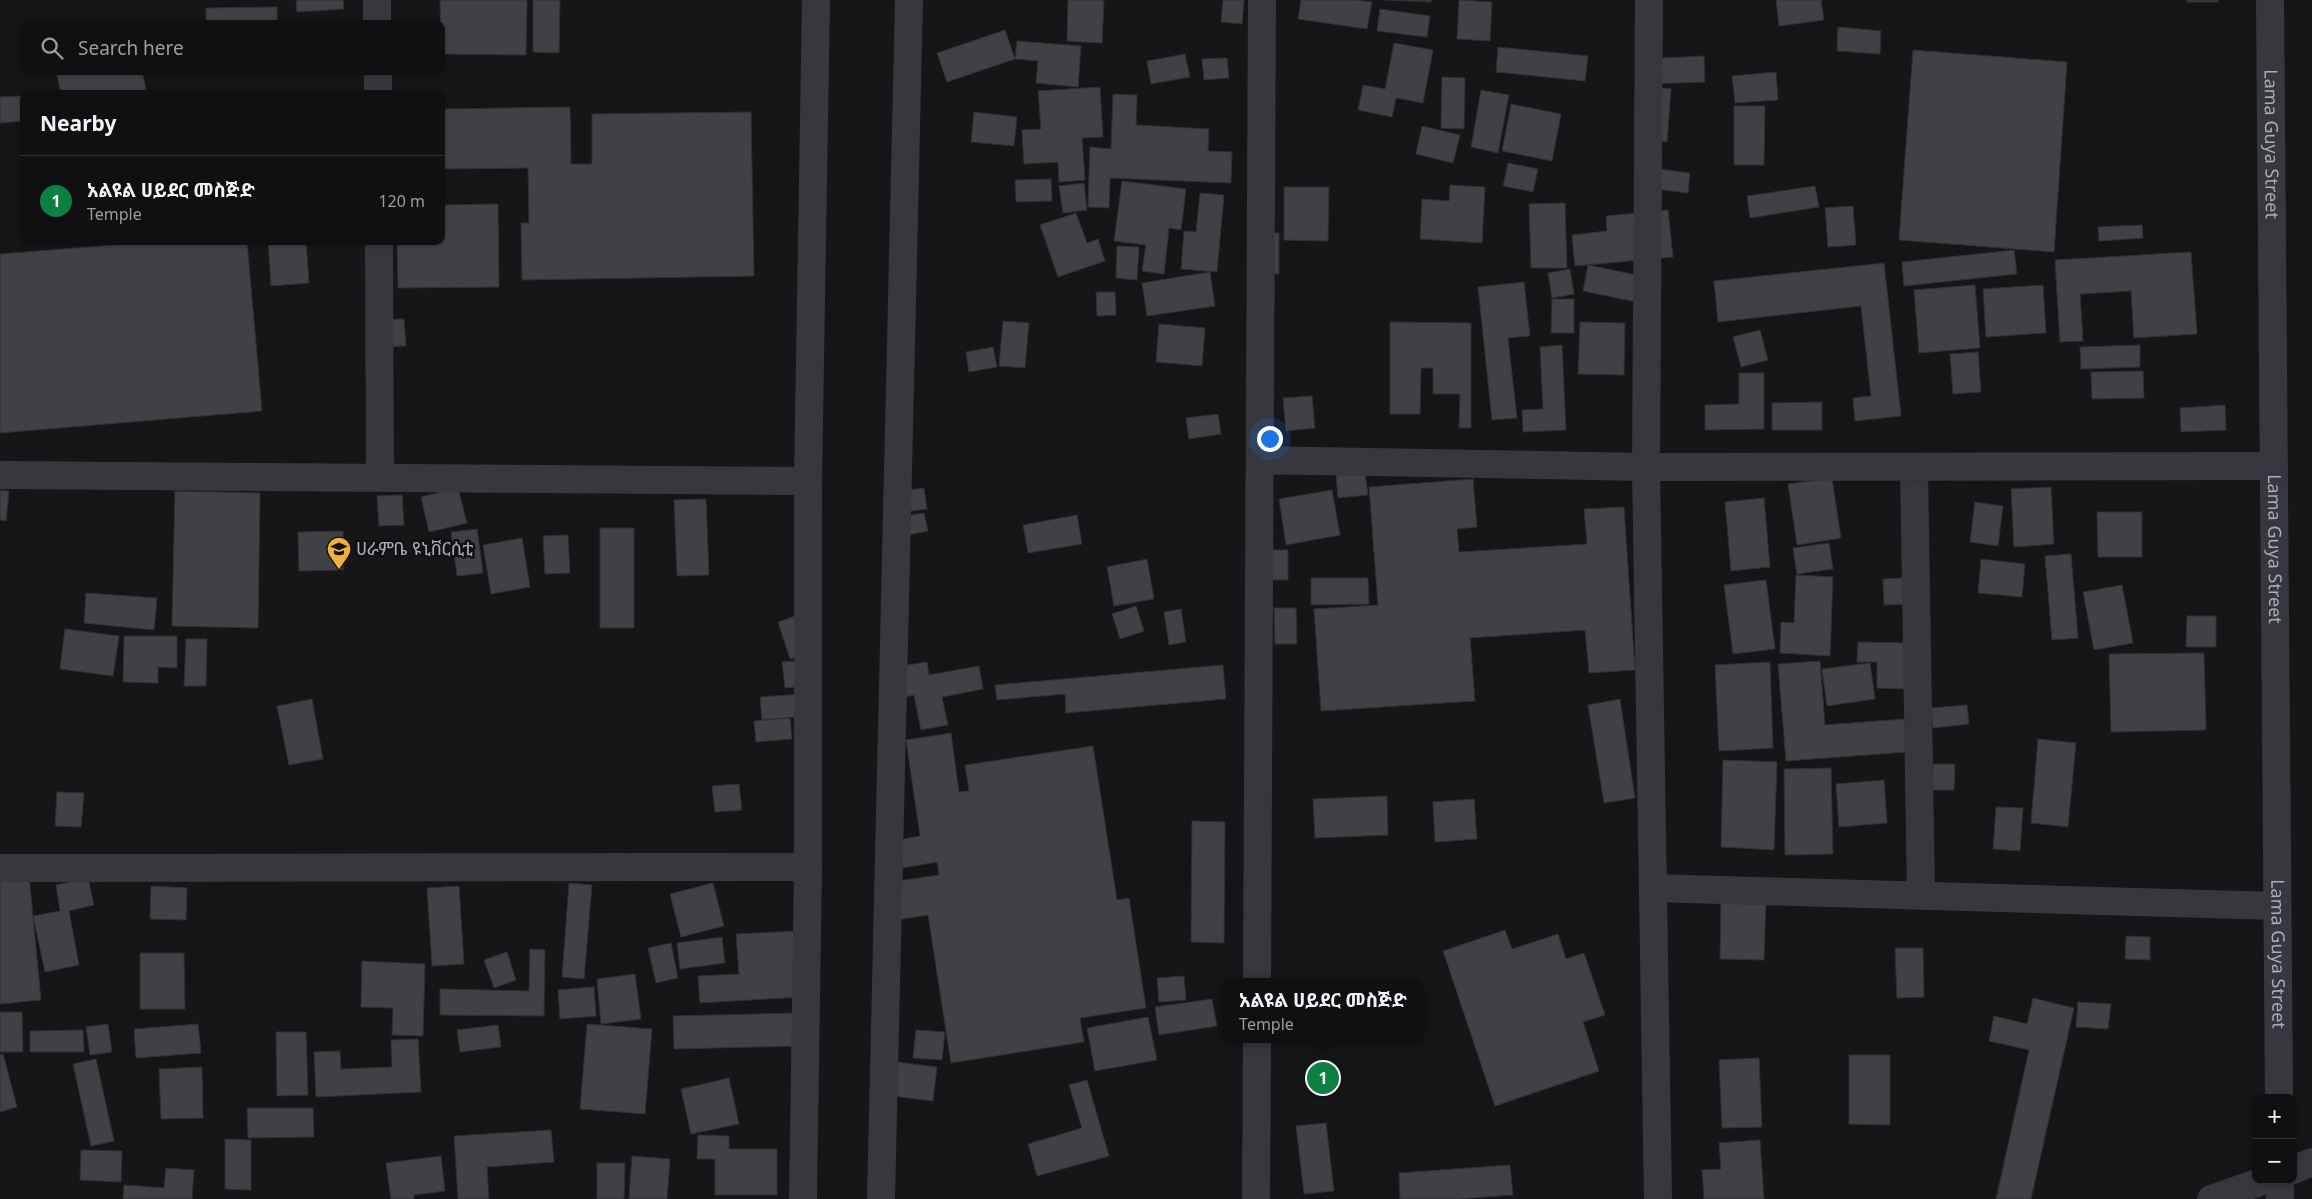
<!DOCTYPE html>
<meta charset="utf-8">
<style>
body{margin:0;font-family:"Noto Sans","Noto Sans Ethiopic",sans-serif;background:#1e1e20;color:#f1f3f6}
.controls{position:absolute;right:15px;bottom:15px;display:grid;overflow:hidden;border-radius:10px;box-shadow:0 1px 4px #0004}
.controls button{width:45px;height:45px;display:grid;place-items:center;padding:0;border:0;border-bottom:1px solid #303032;background:#101012;color:#f1f3f6;font:25px sans-serif}
.you{position:absolute;left:1269px;top:438px;width:18px;height:18px;margin:-12px;border:4px solid #fff;border-radius:50%;background:#1a73e8;box-shadow:0 0 0 8px #1a73e833}
.badge{display:grid;place-items:center;width:32px;height:32px;border-radius:50%;background:#0b8043;color:#fff;font-size:16px;font-weight:700}
.pin{position:absolute;translate:-50% -50%;border:2px solid #fff;box-shadow:0 1px 5px #0006}
.popup{position:absolute;left:1222px;top:978px;width:202px;height:65px;box-sizing:border-box;display:grid;place-content:center;border-radius:10px;background:#101012;filter:drop-shadow(0 1px 4px #0005);font-size:16px;white-space:nowrap;color:#9c9d9f}
.popup b{font-size:19px;color:#f1f3f6}
.popup::after{content:'';position:absolute;left:50%;top:100%;margin-left:-10px;border:10px solid transparent;border-top-color:#101012}
.list{margin:0;padding:0;list-style:none}
h2{display:flex;justify-content:space-between;align-items:center;height:65px;margin:0;padding:0 20px;font-size:21px}
h2 small{font-size:16px;font-weight:400;color:#9c9d9f}
.list li{display:grid;grid-template-columns:32px 1fr auto;gap:15px;align-items:center;box-sizing:border-box;height:90px;padding:0 20px;border-top:1px solid #303032}
.list b{display:block;font-size:19px;white-space:nowrap}
.list p{margin:0;font-size:16px;white-space:nowrap;color:#9c9d9f}
.list em{font-size:16px;font-style:normal;color:#9c9d9f}
.icon{flex:none;width:28px;height:28px;fill:none;stroke:currentColor;stroke-width:2;stroke-linecap:round;stroke-linejoin:round}
.map{position:relative;flex:none;width:2312px;height:1199px;overflow:hidden}
.search{position:absolute;background:#101012;box-shadow:0 1px 4px #0004;left:20px;top:20px;width:425px;height:55px;display:flex;align-items:center;gap:12px;box-sizing:border-box;padding:0 18px;border-radius:10px;color:#9c9d9f;font-size:19px}
.panel{position:absolute;background:#101012;box-shadow:0 1px 4px #0004;left:20px;top:90px;width:425px;height:155px;border-radius:10px}
.map>svg:first-child{display:block}
.building{fill:#404145;stroke:#303034}
.lines{fill:none;stroke-linecap:round;stroke-linejoin:round}
.minor{stroke:#37383d;stroke-width:28}
.tertiary{stroke:#37383d;stroke-width:28}
.labels{text-anchor:middle;stroke-width:5;stroke-linejoin:round;paint-order:stroke}
.street-label{font-size:18px;fill:#a8adb8;stroke:#111113}
.poi-label{font-size:18px;fill:#a8adb8;stroke:#111113;text-anchor:start}
</style>
<div class="map">
<svg width="2312" height="1199" viewBox="0 0 2312 1199">
<rect width="100%" height="100%" fill="#161618"/>
<!-- building -->
<path class="building" d="M 296,0 L 343,0 L 344,9 L 297,12 Z
M 440,0 L 527,0 L 526,55 L 441,54 Z
M 533,0 L 560,0 L 559,53 L 533,52 Z
M 1068,0 L 1104,0 L 1102,43 L 1067,41 Z
M 1223,0 L 1244,0 L 1242,24 L 1221,22 Z
M 1301,0 L 1356,0 L 1372,2 L 1367,29 L 1298,19 Z
M 1385,0 L 1431,0 L 1431,2 Z
M 1459,0 L 1492,2 L 1490,41 L 1457,39 Z
M 1776,0 L 1821,0 L 1824,20 L 1779,26 Z
M 2187,0 L 2218,0 L 2218,2 L 2187,2 Z
M 277,7 L 277,24 L 206,24 L 206,8 Z
M 1380,9 L 1430,16 L 1427,37 L 1377,31 Z
M 1838,27 L 1881,31 L 1880,54 L 1837,51 Z
M 1005,30 L 1015,59 L 947,82 L 937,53 Z
M 1017,41 L 1081,46 L 1078,87 L 1036,83 L 1038,61 L 1015,59 Z
M 1394,43 L 1433,50 L 1423,103 L 1396,98 L 1392,117 L 1358,110 L 1363,85 L 1385,89 Z
M 1498,47 L 1588,56 L 1585,81 L 1496,72 Z
M 1913,50 L 2067,62 L 2054,252 L 1899,240 Z
M 1185,54 L 1190,77 L 1151,84 L 1147,61 Z
M 1704,56 L 1705,82 L 1645,84 L 1643,59 Z
M 1227,58 L 1229,78 L 1204,80 L 1202,59 Z
M 56,71 L 142,71 L 147,94 L 61,94 Z
M 1776,72 L 1778,100 L 1735,103 L 1732,76 Z
M 1442,77 L 1465,78 L 1464,129 L 1441,128 Z
M 1642,86 L 1671,89 L 1667,142 L 1638,140 Z
M 1100,87 L 1103,137 L 1082,138 L 1085,180 L 1059,182 L 1058,162 L 1024,164 L 1022,130 L 1041,129 L 1038,91 Z
M 1481,90 L 1509,95 L 1498,153 L 1471,147 Z
M 1113,94 L 1137,95 L 1136,125 L 1209,129 L 1208,151 L 1232,152 L 1231,183 L 1110,178 L 1109,208 L 1088,207 L 1090,147 L 1111,149 Z
M 24,96 L 24,121 L 0,123 L 0,97 Z
M 1511,104 L 1561,114 L 1552,161 L 1502,151 Z
M 1734,106 L 1765,106 L 1764,165 L 1734,165 Z
M 570,107 L 571,164 L 592,164 L 592,114 L 751,112 L 754,276 L 522,280 L 521,223 L 529,223 L 528,168 L 441,169 L 441,109 Z
M 974,112 L 1017,117 L 1014,146 L 971,142 Z
M 1422,126 L 1460,135 L 1453,163 L 1416,154 Z
M 1508,163 L 1538,169 L 1533,192 L 1503,186 Z
M 1642,167 L 1690,173 L 1688,193 L 1639,187 Z
M 1051,179 L 1052,201 L 1016,202 L 1015,180 Z
M 1122,181 L 1186,189 L 1181,230 L 1169,228 L 1164,274 L 1142,271 L 1146,245 L 1114,241 Z
M 1084,183 L 1087,210 L 1063,213 L 1059,186 Z
M 1450,185 L 1485,187 L 1482,243 L 1420,239 L 1422,199 L 1449,201 Z
M 1815,186 L 1819,207 L 1750,218 L 1747,196 Z
M 1284,187 L 1329,187 L 1328,241 L 1284,240 Z
M 1200,193 L 1224,195 L 1217,272 L 1181,269 L 1184,231 L 1196,232 Z
M 1565,203 L 1567,268 L 1531,268 L 1529,204 Z
M 498,204 L 499,287 L 398,288 L 397,241 L 441,241 L 441,205 Z
M 1853,206 L 1856,245 L 1828,247 L 1825,208 Z
M 1668,210 L 1673,257 L 1575,266 L 1572,235 L 1607,231 L 1606,216 Z
M 1076,213 L 1087,243 L 1098,239 L 1105,261 L 1058,277 L 1040,225 Z
M 2142,225 L 2143,238 L 2099,241 L 2098,227 Z
M 1256,233 L 1279,233 L 1279,274 L 1256,273 Z
M 164,241 L 247,241 L 262,411 L 0,433 L 0,254 Z
M 268,241 L 306,241 L 309,283 L 271,286 Z
M 1117,246 L 1139,247 L 1137,280 L 1116,278 Z
M 2014,250 L 2017,274 L 1904,286 L 1902,262 Z
M 2191,252 L 2197,334 L 2134,338 L 2131,291 L 2080,294 L 2083,341 L 2060,342 L 2055,260 Z
M 1884,263 L 1901,416 L 1855,421 L 1853,398 L 1871,396 L 1861,306 L 1718,322 L 1714,281 Z
M 1588,265 L 1646,277 L 1641,303 L 1583,291 Z
M 1570,269 L 1574,294 L 1552,298 L 1548,273 Z
M 1210,272 L 1215,306 L 1147,316 L 1142,283 Z
M 1524,282 L 1530,336 L 1508,338 L 1517,418 L 1492,420 L 1478,287 Z
M 1975,285 L 1980,348 L 1919,353 L 1914,290 Z
M 2043,285 L 2046,333 L 1986,337 L 1983,289 Z
M 1096,292 L 1115,292 L 1116,315 L 1097,316 Z
M 1552,299 L 1574,299 L 1574,333 L 1551,333 Z
M 404,319 L 406,346 L 381,347 L 380,320 Z
M 1003,321 L 1029,323 L 1025,368 L 999,366 Z
M 1390,322 L 1471,323 L 1471,428 L 1459,428 L 1460,394 L 1433,394 L 1433,368 L 1421,368 L 1420,414 L 1390,414 Z
M 1580,322 L 1625,323 L 1624,375 L 1578,374 Z
M 1159,324 L 1205,328 L 1202,366 L 1156,362 Z
M 1760,330 L 1768,360 L 1741,367 L 1733,337 Z
M 1562,345 L 1566,430 L 1523,432 L 1522,410 L 1543,409 L 1540,347 Z
M 2140,345 L 2140,367 L 2081,369 L 2080,347 Z
M 993,347 L 997,367 L 969,372 L 966,352 Z
M 1978,352 L 1981,392 L 1953,394 L 1950,354 Z
M 2143,371 L 2144,398 L 2092,399 L 2091,372 Z
M 1739,373 L 1764,373 L 1764,429 L 1705,430 L 1705,405 L 1739,404 Z
M 1312,396 L 1315,428 L 1286,431 L 1283,398 Z
M 1822,402 L 1822,430 L 1772,430 L 1772,403 Z
M 2225,405 L 2226,430 L 2181,432 L 2180,408 Z
M 1218,414 L 1221,434 L 1189,439 L 1186,418 Z
M 1365,472 L 1368,495 L 1338,498 L 1336,475 Z
M 1832,478 L 1841,538 L 1797,545 L 1788,484 Z
M 1473,479 L 1477,527 L 1457,529 L 1459,552 L 1587,544 L 1584,509 L 1624,507 L 1635,670 L 1589,673 L 1585,630 L 1470,638 L 1475,701 L 1321,711 L 1314,609 L 1378,605 L 1369,487 Z
M 2051,487 L 2054,544 L 2014,547 L 2011,489 Z
M 458,488 L 467,523 L 429,532 L 421,497 Z
M 924,488 L 927,509 L 896,513 L 893,492 Z
M 0,490 L 9,491 L 6,521 L 0,520 Z
M 1332,490 L 1340,535 L 1286,545 L 1279,499 Z
M 175,491 L 260,493 L 258,628 L 172,626 Z
M 402,495 L 404,525 L 379,526 L 377,496 Z
M 1764,498 L 1770,567 L 1731,571 L 1725,502 Z
M 706,499 L 709,575 L 677,576 L 674,500 Z
M 1975,502 L 2003,506 L 1998,546 L 1970,542 Z
M 2097,512 L 2142,512 L 2142,557 L 2098,557 Z
M 924,513 L 928,531 L 902,536 L 899,517 Z
M 1077,515 L 1082,544 L 1028,553 L 1023,525 Z
M 600,528 L 634,528 L 634,628 L 600,628 Z
M 477,529 L 483,573 L 457,576 L 451,532 Z
M 343,531 L 343,570 L 299,571 L 298,532 Z
M 568,535 L 570,573 L 545,574 L 543,536 Z
M 522,538 L 530,587 L 491,594 L 483,545 Z
M 1829,543 L 1833,569 L 1797,574 L 1793,548 Z
M 1268,550 L 1288,550 L 1288,580 L 1267,580 Z
M 2071,554 L 2078,638 L 2052,640 L 2045,556 Z
M 1147,559 L 1154,599 L 1114,606 L 1107,567 Z
M 1981,559 L 2025,564 L 2022,597 L 1978,593 Z
M 1796,575 L 1833,577 L 1830,656 L 1780,653 L 1781,622 L 1794,623 Z
M 1311,578 L 1368,578 L 1369,604 L 1311,605 Z
M 1907,578 L 1908,604 L 1884,605 L 1883,579 Z
M 1766,580 L 1775,649 L 1733,654 L 1724,585 Z
M 2122,585 L 2133,643 L 2094,650 L 2083,592 Z
M 86,593 L 157,598 L 154,630 L 84,623 Z
M 1136,606 L 1144,631 L 1120,639 L 1112,614 Z
M 1274,608 L 1296,608 L 1297,644 L 1275,644 Z
M 1181,609 L 1186,642 L 1169,645 L 1164,612 Z
M 804,613 L 817,650 L 790,659 L 778,622 Z
M 2187,616 L 2216,616 L 2216,647 L 2186,647 Z
M 65,629 L 119,636 L 113,676 L 60,669 Z
M 124,636 L 177,636 L 177,668 L 158,667 L 158,683 L 123,682 Z
M 186,639 L 207,639 L 206,686 L 184,686 Z
M 1858,642 L 1910,643 L 1909,689 L 1877,688 L 1877,662 L 1857,662 Z
M 2204,653 L 2206,730 L 2111,732 L 2109,654 Z
M 812,660 L 814,685 L 785,688 L 782,662 Z
M 1820,661 L 1825,725 L 1904,719 L 1907,752 L 1786,761 L 1778,664 Z
M 927,662 L 929,675 L 979,666 L 983,689 L 942,697 L 948,725 L 921,730 L 914,695 L 889,700 L 883,669 Z
M 1770,662 L 1773,748 L 1719,751 L 1715,665 Z
M 1870,663 L 1875,699 L 1827,706 L 1822,669 Z
M 1223,665 L 1226,699 L 1066,713 L 1065,694 L 997,700 L 995,685 Z
M 803,694 L 804,716 L 762,720 L 760,697 Z
M 312,699 L 323,759 L 289,765 L 277,706 Z
M 1620,699 L 1635,798 L 1604,803 L 1588,705 Z
M 1967,705 L 1969,724 L 1933,728 L 1931,708 Z
M 790,718 L 792,739 L 756,742 L 754,721 Z
M 951,733 L 959,792 L 969,791 L 965,765 L 1093,746 L 1117,900 L 1129,898 L 1146,1008 L 1080,1018 L 1084,1042 L 951,1063 L 928,915 L 884,922 L 878,884 L 939,875 L 937,862 L 903,868 L 898,840 L 920,836 L 906,740 Z
M 2038,739 L 2076,743 L 2068,827 L 2031,823 Z
M 1723,760 L 1777,762 L 1774,850 L 1721,847 Z
M 1933,764 L 1955,764 L 1954,790 L 1933,790 Z
M 1831,768 L 1833,854 L 1785,855 L 1784,769 Z
M 1884,780 L 1887,823 L 1839,827 L 1836,784 Z
M 739,784 L 742,810 L 715,812 L 712,786 Z
M 57,792 L 84,793 L 81,827 L 55,826 Z
M 1387,796 L 1388,835 L 1315,838 L 1313,799 Z
M 1474,799 L 1477,839 L 1435,842 L 1433,802 Z
M 1996,807 L 2023,808 L 2020,851 L 1993,849 Z
M 1192,821 L 1225,822 L 1224,943 L 1191,942 Z
M 29,875 L 41,1000 L 0,1004 L 0,878 Z
M 88,878 L 94,905 L 69,911 L 79,965 L 45,972 L 33,916 L 60,911 L 56,885 Z
M 569,883 L 592,885 L 584,979 L 562,977 Z
M 713,883 L 724,926 L 681,937 L 670,894 Z
M 151,886 L 187,888 L 186,920 L 150,919 Z
M 459,886 L 464,964 L 432,966 L 427,888 Z
M 1721,898 L 1766,899 L 1764,960 L 1720,959 Z
M 1505,930 L 1512,949 L 1558,934 L 1566,959 L 1584,953 L 1605,1015 L 1583,1022 L 1599,1071 L 1495,1106 L 1443,951 Z
M 797,931 L 801,997 L 700,1003 L 698,976 L 739,974 L 736,934 Z
M 2126,936 L 2150,937 L 2150,960 L 2125,959 Z
M 722,937 L 725,963 L 680,969 L 677,943 Z
M 671,943 L 678,978 L 656,983 L 648,948 Z
M 1895,948 L 1923,948 L 1924,997 L 1897,998 Z
M 530,949 L 545,950 L 544,1016 L 440,1015 L 440,989 L 529,991 Z
M 507,952 L 516,980 L 494,988 L 484,960 Z
M 140,953 L 184,953 L 185,1009 L 140,1009 Z
M 362,961 L 425,964 L 423,1036 L 392,1035 L 393,1008 L 361,1007 Z
M 635,974 L 641,1019 L 601,1024 L 597,979 Z
M 1184,976 L 1186,1000 L 1159,1002 L 1157,978 Z
M 594,987 L 596,1016 L 560,1019 L 558,990 Z
M 2033,998 L 2074,1008 L 2031,1199 L 1996,1199 L 2029,1050 L 1989,1041 L 1994,1016 L 2027,1024 Z
M 1212,999 L 1217,1026 L 1159,1035 L 1155,1007 Z
M 2078,1002 L 2111,1004 L 2108,1029 L 2076,1027 Z
M 0,1012 L 22,1012 L 23,1052 L 0,1052 Z
M 797,1013 L 798,1046 L 674,1049 L 673,1016 Z
M 1148,1017 L 1157,1060 L 1095,1071 L 1087,1028 Z
M 108,1024 L 112,1052 L 90,1055 L 86,1027 Z
M 198,1024 L 201,1053 L 136,1058 L 134,1029 Z
M 587,1024 L 652,1029 L 645,1114 L 580,1109 Z
M 498,1025 L 501,1047 L 460,1052 L 457,1030 Z
M 83,1030 L 84,1052 L 30,1052 L 30,1031 Z
M 916,1030 L 945,1032 L 942,1060 L 913,1058 Z
M 276,1032 L 306,1032 L 308,1095 L 277,1096 Z
M 418,1039 L 421,1092 L 316,1097 L 314,1052 L 340,1051 L 341,1069 L 392,1067 L 391,1040 Z
M 3,1054 L 17,1107 L 0,1112 L 0,1055 Z
M 1849,1055 L 1890,1055 L 1890,1125 L 1849,1124 Z
M 1759,1058 L 1762,1127 L 1722,1128 L 1719,1060 Z
M 96,1059 L 114,1141 L 91,1146 L 73,1064 Z
M 881,1060 L 937,1067 L 933,1101 L 877,1094 Z
M 202,1067 L 203,1118 L 161,1119 L 159,1069 Z
M 729,1078 L 739,1124 L 691,1134 L 681,1089 Z
M 1087,1080 L 1109,1156 L 1037,1176 L 1028,1144 L 1082,1128 L 1069,1085 Z
M 247,1108 L 313,1108 L 314,1137 L 248,1138 Z
M 1326,1123 L 1334,1191 L 1304,1194 L 1296,1126 Z
M 551,1130 L 554,1162 L 487,1167 L 489,1199 L 458,1199 L 454,1136 Z
M 698,1135 L 729,1136 L 729,1149 L 777,1149 L 777,1195 L 715,1195 L 715,1159 L 697,1159 Z
M 225,1139 L 251,1140 L 251,1190 L 225,1189 Z
M 1760,1140 L 1764,1199 L 1704,1199 L 1702,1170 L 1721,1169 L 1719,1143 Z
M 81,1150 L 122,1151 L 121,1182 L 80,1180 Z
M 441,1156 L 445,1191 L 414,1195 L 414,1199 L 391,1199 L 386,1163 Z
M 632,1156 L 670,1159 L 667,1199 L 629,1199 Z
M 597,1163 L 625,1163 L 624,1199 L 597,1199 Z
M 1510,1165 L 1513,1195 L 1458,1199 L 1400,1199 L 1399,1173 Z
M 166,1168 L 194,1170 L 192,1199 L 123,1199 L 124,1185 L 164,1188 Z"/>
<g class="lines">
<!-- minor -->
<path class="minor" d="M 377,0 L 377,24
M 1649,0 L 1646,467 L 1658,1199
M 378,71 L 378,94
M 379,241 L 380,478
M 1260,460 L 1646,467 L 2274,466
M 1914,467 L 1921,896
M 0,475 L 808,481
M 0,868 L 808,867
M 1653,888 L 2277,906
M 1257,982 L 1262,0
M 2293,1170 L 2312,1162
M 803,1199 L 808,867 L 808,481 L 816,0
M 881,1199 L 909,0
M 1256,1199 L 1257,1039
M 2211,1199 L 2266,1180"/>
<!-- tertiary -->
<g class="tertiary">
<path id="s1" d="M 2270,0 L 2279,1098"/>
<path d="M 2280,1180 L 2280,1199"/>
</g>
</g>
<!-- icons -->
<defs>
<symbol id="school-pin" viewBox="-11 -11 22 30"><path d="M0 17L-7.5 6A9.5 9.5 0 1 1 7.5 6Z" fill="#f2b134" stroke="#111113"/><path d="M0-5L7-2L0 1L-7-2ZM-4 1L0 2.5L4 1V4Q0 6-4 4Z" fill="#111"/></symbol>
</defs>
<g fill-rule="evenodd">
<use href="#school-pin" x="325" y="535" width="28" height="38"/>
</g>
<g class="labels">
<!-- street labels -->
<g class="street-label">
<text dy="6" stroke="none"><textPath href="#s1" startOffset="144">Lama Guya Street</textPath></text>
<text dy="6" stroke="none"><textPath href="#s1" startOffset="549">Lama Guya Street</textPath></text>
<text dy="6" stroke="none"><textPath href="#s1" startOffset="954">Lama Guya Street</textPath></text>
</g>
<!-- poi labels -->
<g class="poi-label">
<text x="356" y="555">ሀራምቤ ዩኒቨርሲቲ</text>
</g>
</g>
</svg>
<div class="controls">
<button>+</button>
<button>−</button>
</div>
<div class="you"></div>
<div class="pin badge" style="left:1323px;top:1078px">1</div>
<div class="popup"><b>አልዩል ሀይደር መስጅድ</b>Temple</div>
<div class="search"><svg class="icon" aria-label="search" viewBox="0 0 24 24"><circle cx="10" cy="10" r="6"/><path d="M15 15l6 6"/></svg>Search here</div>
<section class="panel">
<h2>Nearby<small></small></h2>
<ul class="list">
<li><span class="badge">1</span><div><b>አልዩል ሀይደር መስጅድ</b><p>Temple</p></div><em>120 m</em></li>
</ul>
</section>
</div>
